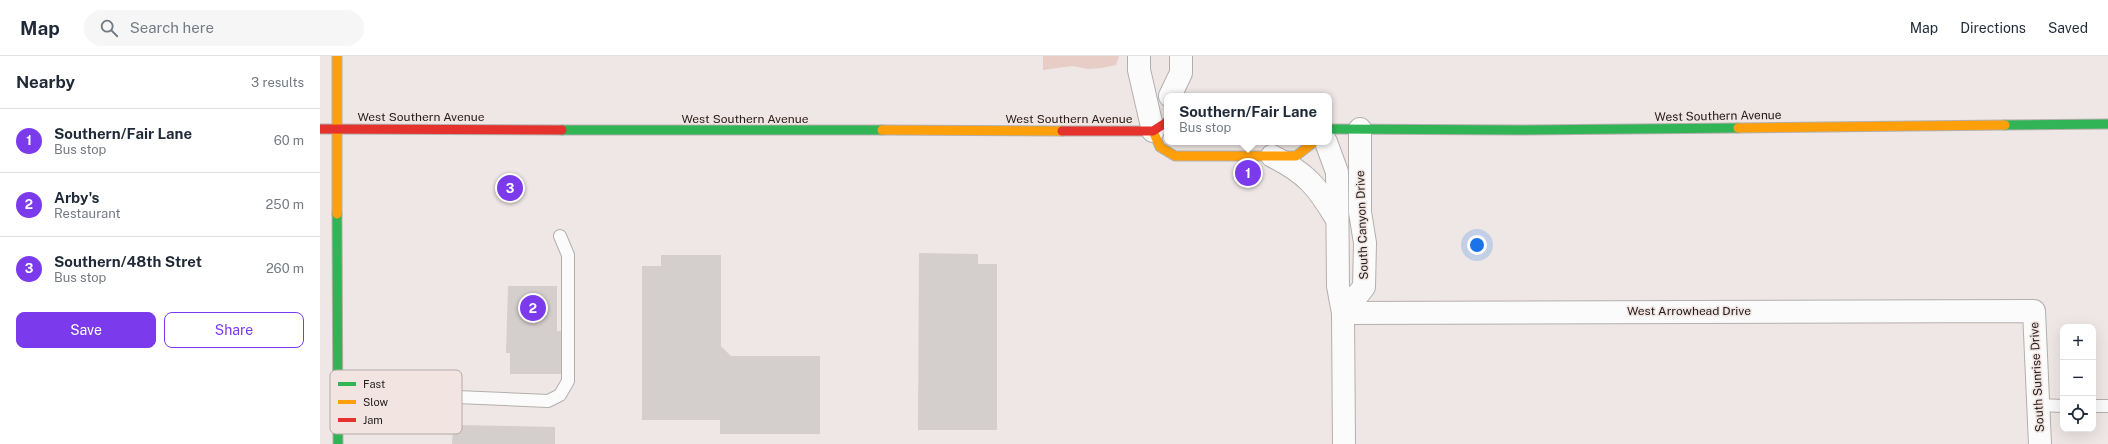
<!DOCTYPE html>
<meta charset="utf-8">
<style>
body{margin:0;font-family:"Public Sans",sans-serif;background:#f6f6f7;color:#1f2937}
.controls{position:absolute;right:12px;bottom:12px;display:grid;overflow:hidden;border-radius:8px;box-shadow:0 4px 16px #0002}
.controls button{width:36px;height:36px;display:grid;place-items:center;padding:0;border:0;border-bottom:1px solid #e0e1e3;background:#fff;color:#1f2937;font:20px sans-serif}
.you{position:absolute;left:1157px;top:189px;width:14px;height:14px;margin:-10px;border:3px solid #fff;border-radius:50%;background:#1a73e8;box-shadow:0 0 0 6px #1a73e833}
.badge{display:grid;place-items:center;width:26px;height:26px;border-radius:50%;background:#7c3aed;color:#fff;font-size:13px;font-weight:700}
.pin{position:absolute;translate:-50% -50%;border:2px solid #fff;box-shadow:0 1px 4px #0006}
.popup{position:absolute;left:844px;top:37px;width:168px;height:52px;box-sizing:border-box;display:grid;place-content:center;border-radius:8px;background:#fff;filter:drop-shadow(0 1px 3px #0005);font-size:13px;white-space:nowrap;color:#747a83}
.popup b{font-size:15px;color:#1f2937}
.popup::after{content:'';position:absolute;left:50%;top:100%;margin-left:-8px;border:8px solid transparent;border-top-color:#fff}
.list{margin:0;padding:0;list-style:none}
h2{display:flex;justify-content:space-between;align-items:center;height:52px;margin:0;padding:0 16px;font-size:17px}
h2 small{font-size:13px;font-weight:400;color:#747a83}
.list li{display:grid;grid-template-columns:26px 1fr auto;gap:12px;align-items:center;box-sizing:border-box;height:64px;padding:0 16px;border-top:1px solid #e0e1e3}
.list b{display:block;font-size:15px;white-space:nowrap}
.list p{margin:0;font-size:13px;white-space:nowrap;color:#747a83}
.list em{font-size:13px;font-style:normal;color:#747a83}
.actions{display:flex;gap:8px;padding:12px 16px}
.actions a{flex:1;padding:9px 0;border:1px solid #7c3aed;border-radius:8px;text-align:center;font-size:14px;color:#7c3aed}
.actions .main{background:#7c3aed;color:#fff}
.icon{flex:none;width:22px;height:22px;fill:none;stroke:currentColor;stroke-width:2;stroke-linecap:round;stroke-linejoin:round}
.map{position:relative;flex:none;width:1788px;height:388px;overflow:hidden}
header{display:flex;align-items:center;gap:24px;box-sizing:border-box;height:56px;padding:0 20px;background:#fff;border-bottom:1px solid #e0e1e3}
header strong{font-size:19px}
nav{display:flex;gap:22px;margin-inline-start:auto;font-size:14px}
.search{width:280px;height:36px;background:#f6f6f7;display:flex;align-items:center;gap:10px;box-sizing:border-box;padding:0 14px;border-radius:22px;color:#747a83;font-size:15px}
main{display:flex}
aside{flex:1;background:#fff}
.map>svg:first-child{display:block}
.green{fill:#e7cdc6}
.building{fill:#d4cecd}
.lines{fill:none;stroke-linecap:round;stroke-linejoin:round}
.lane-casing{stroke:#b4afad;stroke-width:14}
.street-casing{stroke:#b4afad;stroke-width:24}
.fast-casing{stroke:#b4afad;stroke-width:11}
.slow-casing{stroke:#b4afad;stroke-width:11}
.jam-casing{stroke:#b4afad;stroke-width:11}
.lane{stroke:#fcfbfb;stroke-width:12}
.street{stroke:#fcfbfb;stroke-width:22}
.fast{stroke:#30b455;stroke-width:9}
.slow{stroke:#ff9f0a;stroke-width:9}
.jam{stroke:#e5322d;stroke-width:9}
.labels{text-anchor:middle;stroke-width:3;stroke-linejoin:round;paint-order:stroke}
.street-label{font-size:12px;fill:#25201f;stroke:#f2e5e1}
.key{fill:#f2e5e1;stroke:#b4aaa7;stroke-width:1}
.key-label{font-size:11px;fill:#25201f}
</style>
<header>
<strong>Map</strong>
<div class="search"><svg class="icon" aria-label="search" viewBox="0 0 24 24"><circle cx="10" cy="10" r="6"/><path d="M15 15l6 6"/></svg>Search here</div>
<nav><a>Map</a><a>Directions</a><a>Saved</a></nav>
</header>
<main>
<aside>
<h2>Nearby<small>3 results</small></h2>
<ul class="list">
<li><span class="badge">1</span><div><b>Southern/Fair Lane</b><p>Bus stop</p></div><em>60 m</em></li>
<li><span class="badge">2</span><div><b>Arby's</b><p>Restaurant</p></div><em>250 m</em></li>
<li><span class="badge">3</span><div><b>Southern/48th Stret</b><p>Bus stop</p></div><em>260 m</em></li>
</ul>
<div class="actions"><a class="main">Save</a><a>Share</a></div>
</aside>
<div class="map">
<svg width="1788" height="388" viewBox="0 0 1788 388">
<rect width="100%" height="100%" fill="#eee7e5"/>
<!-- green -->
<path class="green" d="M 723,0 L 799,0 L 796,9 L 782,12 L 768,13 L 752,10 L 723,14 Z"/>
<!-- building -->
<path class="building" d="M 186,128 L 197,128 L 197,135 L 186,135 Z
M 599,197 L 658,198 L 658,208 L 677,208 L 677,374 L 598,374 Z
M 341,199 L 401,199 L 401,290 L 411,300 L 500,300 L 500,378 L 400,378 L 400,364 L 322,364 L 322,210 L 341,210 Z
M 188,230 L 237,230 L 237,275 L 243,275 L 243,318 L 190,318 L 190,297 L 186,297 Z
M 133,369 L 235,371 L 235,388 L 132,388 Z"/>
<g class="lines">
<defs>
<path id="lane" d="M 137,341 L 228,345 L 240,339 L 248,325 L 248,199 L 240,180
M 1719,349 L 1743,350
M 1773,350 L 1788,350"/>
<path id="street" d="M 819,0 L 819,14 L 833,75
M 850,40 L 861,17 L 861,0
M 1006,86 L 1017,116 L 1018,230 L 1023,257 L 1024,388
M 952,100 C 986,117 997,130 1016,162
M 1023,257 L 1714,255 L 1720,388
M 1023,257 L 1044,231 L 1045,187 L 1040,156 L 1040,73"/>
<path id="fast" d="M 1685,69 L 1788,68
M 1009,73 L 1200,74 L 1418,72
M 242,74 L 562,74
M 17,158 L 18,388"/>
<path id="slow" d="M 17,0 L 17,158
M 1418,72 L 1685,69
M 562,74 L 742,75
M 833,75 L 840,91 L 855,100 L 976,100 L 994,86"/>
<path id="jam" d="M 0,73 L 242,74
M 742,75 L 833,75 L 847,66"/>
</defs>
<!-- lane casing -->
<use href="#lane" class="lane-casing"/>
<!-- street casing -->
<use href="#street" class="street-casing"/>
<!-- fast casing -->
<use href="#fast" class="fast-casing"/>
<!-- slow casing -->
<use href="#slow" class="slow-casing"/>
<!-- jam casing -->
<use href="#jam" class="jam-casing"/>
<!-- lane -->
<use href="#lane" class="lane"/>
<!-- street -->
<use href="#street" class="street"/>
<!-- fast -->
<use href="#fast" class="fast"/>
<!-- slow -->
<use href="#slow" class="slow"/>
<!-- jam -->
<use href="#jam" class="jam"/>
</g>
<g class="labels">
<!-- street labels -->
<g class="street-label">
<text transform="translate(1398 60) rotate(-1)" y="4">West Southern Avenue</text>
<text x="101" y="65">West Southern Avenue</text>
<text x="425" y="67">West Southern Avenue</text>
<text x="749" y="67">West Southern Avenue</text>
<text transform="translate(1042 169) rotate(-92)" y="4">South Canyon Drive</text>
<text x="1369" y="259">West Arrowhead Drive</text>
<text transform="translate(1717 321) rotate(-93)" y="4">South Sunrise Drive</text>
</g>
</g>
<!-- legend -->
<rect x="10" y="314" width="132" height="64" rx="6" class="key"/>
<rect x="18" y="326" width="18" height="4" fill="#30b455"/>
<rect x="18" y="344" width="18" height="4" fill="#ff9f0a"/>
<rect x="18" y="362" width="18" height="4" fill="#e5322d"/>
<g class="key-label">
<text x="43" y="332">Fast</text>
<text x="43" y="350">Slow</text>
<text x="43" y="368">Jam</text>
</g>
</svg>
<div class="controls">
<button>+</button>
<button>−</button>
<button><svg class="icon" aria-label="locate" viewBox="0 0 24 24"><circle cx="12" cy="12" r="6"/><path d="M12 2v4M12 18v4M2 12h4M18 12h4"/></svg></button>
</div>
<div class="you"></div>
<div class="pin badge" style="left:928px;top:117px">1</div>
<div class="popup"><b>Southern/Fair Lane</b>Bus stop</div>
<div class="pin badge" style="left:213px;top:252px">2</div>
<div class="pin badge" style="left:190px;top:132px">3</div>
</div>
</main>
